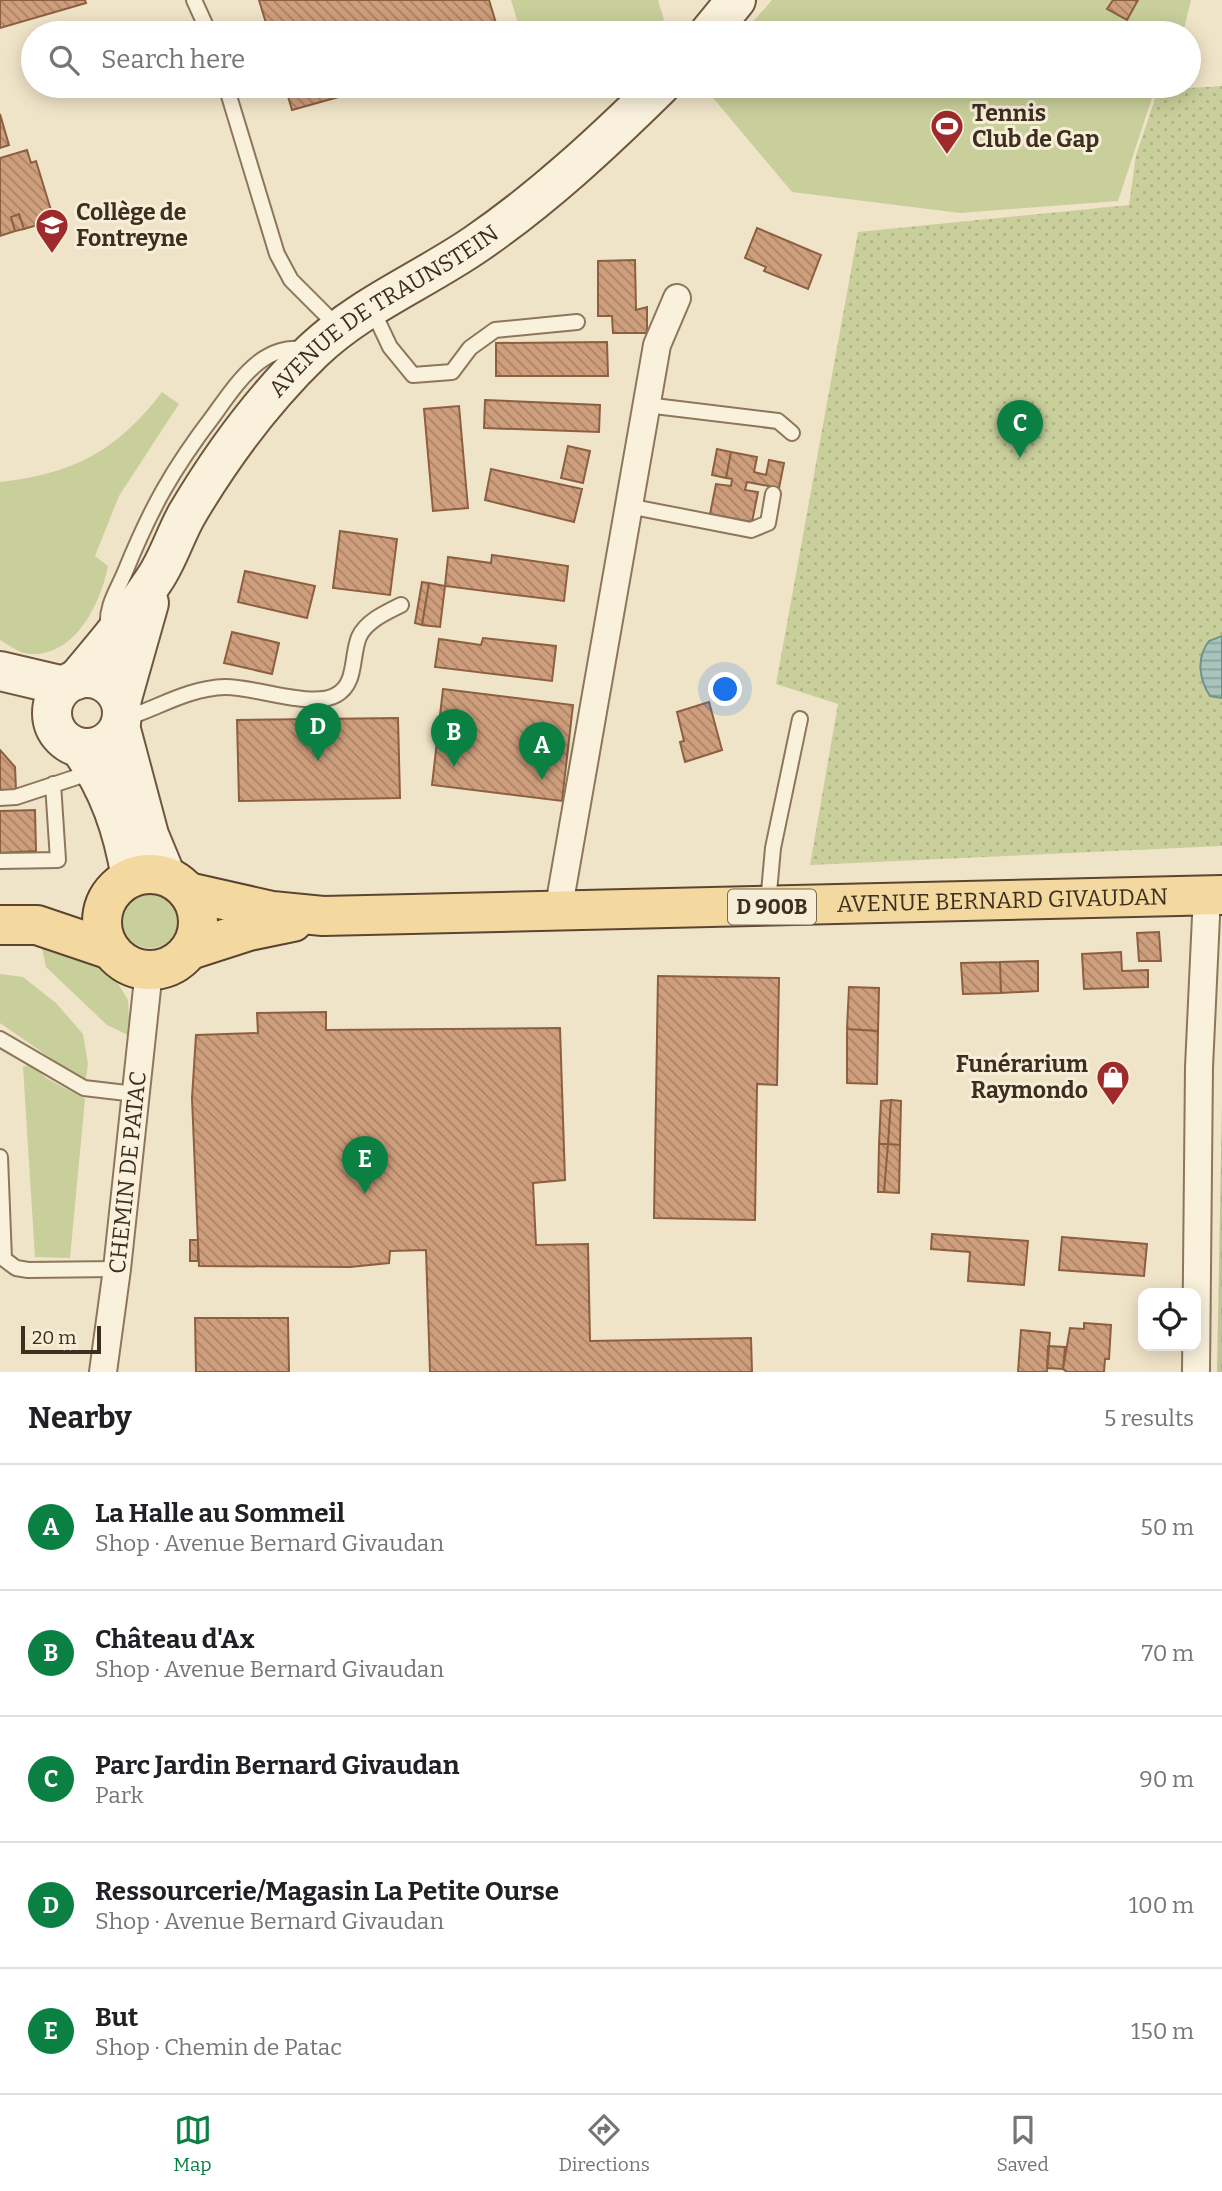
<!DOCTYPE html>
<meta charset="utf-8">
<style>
body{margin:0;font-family:Bitter,serif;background:#f6f6f6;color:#202124}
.controls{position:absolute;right:21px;bottom:21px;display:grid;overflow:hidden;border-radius:14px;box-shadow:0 4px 18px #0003}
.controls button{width:63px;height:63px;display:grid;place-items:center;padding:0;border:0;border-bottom:2px solid #e0e0e0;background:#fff;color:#202124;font:35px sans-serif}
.scale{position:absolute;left:21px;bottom:18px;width:80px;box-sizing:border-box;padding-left:7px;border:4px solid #3d2e20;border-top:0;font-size:19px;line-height:24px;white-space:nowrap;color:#3d2e20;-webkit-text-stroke:5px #f7eed8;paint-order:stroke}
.you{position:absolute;left:726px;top:690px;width:24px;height:24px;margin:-18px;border:5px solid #fff;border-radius:50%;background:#1a73e8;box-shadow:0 0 0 10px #1a73e833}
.badge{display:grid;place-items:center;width:46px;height:46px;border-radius:50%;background:#0b8043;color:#fff;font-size:23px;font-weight:700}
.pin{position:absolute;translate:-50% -58px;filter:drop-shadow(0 2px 4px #0008)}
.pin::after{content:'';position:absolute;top:37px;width:24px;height:21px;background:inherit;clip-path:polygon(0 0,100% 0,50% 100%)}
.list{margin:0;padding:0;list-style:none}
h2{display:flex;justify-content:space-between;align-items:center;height:91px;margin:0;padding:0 28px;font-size:30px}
h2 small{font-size:23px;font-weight:400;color:#757577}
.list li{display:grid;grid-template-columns:46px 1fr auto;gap:21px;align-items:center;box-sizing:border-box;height:126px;padding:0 28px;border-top:2px solid #e0e0e0}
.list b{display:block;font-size:26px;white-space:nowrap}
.list p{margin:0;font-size:23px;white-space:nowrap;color:#757577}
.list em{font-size:23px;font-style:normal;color:#757577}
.icon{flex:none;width:38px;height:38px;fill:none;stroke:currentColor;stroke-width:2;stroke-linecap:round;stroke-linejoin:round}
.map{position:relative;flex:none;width:1222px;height:1372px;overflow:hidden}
.search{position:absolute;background:#fff;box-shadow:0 4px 18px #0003;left:21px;right:21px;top:21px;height:77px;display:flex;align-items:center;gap:18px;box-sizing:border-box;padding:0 24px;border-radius:38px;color:#757577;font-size:26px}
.sheet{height:721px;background:#fff}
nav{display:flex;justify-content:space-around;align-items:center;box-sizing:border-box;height:98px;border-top:2px solid #e0e0e0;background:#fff;font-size:19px;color:#757577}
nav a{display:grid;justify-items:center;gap:4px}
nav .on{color:#0b8043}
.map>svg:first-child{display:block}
.grass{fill:#c9cf9b}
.cemetery{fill:url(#cemetery-stones)}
.park{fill:url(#park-dots)}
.water{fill:url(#water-rules);stroke:#6f938a;stroke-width:2}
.building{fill:url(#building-back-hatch);stroke:#8d5f41;stroke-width:2}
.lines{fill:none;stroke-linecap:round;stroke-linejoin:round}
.lane-casing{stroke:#8d765c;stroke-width:18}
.street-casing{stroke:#8d765c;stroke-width:30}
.secondary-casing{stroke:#6f573f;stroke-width:42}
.primary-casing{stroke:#5b4430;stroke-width:42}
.lane{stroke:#faf1dc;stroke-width:14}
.street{stroke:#faf1dc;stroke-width:26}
.secondary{stroke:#faf1dc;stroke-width:38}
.primary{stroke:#f3d9a0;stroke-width:38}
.labels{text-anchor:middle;stroke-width:6;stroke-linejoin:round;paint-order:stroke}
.shield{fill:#f7eed8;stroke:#756857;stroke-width:2}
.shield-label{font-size:21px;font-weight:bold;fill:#3d2e20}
.poi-label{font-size:23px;font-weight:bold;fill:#3d2e20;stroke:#f7eed8;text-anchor:start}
.street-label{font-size:23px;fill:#3d2e20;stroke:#f7eed8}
</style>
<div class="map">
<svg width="1222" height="1372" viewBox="0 0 1222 1372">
<defs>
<pattern id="cemetery-stones" width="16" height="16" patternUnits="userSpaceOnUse" patternTransform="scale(1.75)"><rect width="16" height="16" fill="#bfc49a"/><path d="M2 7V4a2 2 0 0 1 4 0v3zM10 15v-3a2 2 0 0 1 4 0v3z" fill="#9ca07d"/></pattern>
<pattern id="park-dots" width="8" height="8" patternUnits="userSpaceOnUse" patternTransform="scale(1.75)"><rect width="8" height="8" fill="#c9cf9b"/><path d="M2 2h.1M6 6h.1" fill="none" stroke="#aeb285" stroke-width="1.8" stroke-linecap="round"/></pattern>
<pattern id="water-rules" width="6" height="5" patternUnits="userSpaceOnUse" patternTransform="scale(1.75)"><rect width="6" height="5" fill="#a9c4bc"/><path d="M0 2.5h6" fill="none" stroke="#8ba098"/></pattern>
<pattern id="building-back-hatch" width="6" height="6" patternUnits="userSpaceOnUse" patternTransform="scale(1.75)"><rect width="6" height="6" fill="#cf9f7d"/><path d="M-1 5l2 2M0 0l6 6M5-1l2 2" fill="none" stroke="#a98266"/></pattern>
</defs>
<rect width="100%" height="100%" fill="#f0e4c8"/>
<!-- grass -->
<path class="grass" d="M 511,0 L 658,0 L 664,20 L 619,33 L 521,33 Z
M 772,0 L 1191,0 L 1183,33 L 743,33 Z
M 703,86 L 1156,86 L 1118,201 L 960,213 L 792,192 Z
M 162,392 L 179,404 L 119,496 L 95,556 L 108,566 C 101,603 75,657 30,654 C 20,654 9,645 0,640 L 0,482 C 73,474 117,451 162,392 Z
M121 919a29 29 0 1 1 58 0a29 29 0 1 1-58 0Z
M 41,943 L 85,953 L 111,972 L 128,1000 L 130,1036 L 107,1025 L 46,967 Z
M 0,974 L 23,977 L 56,1003 L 83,1034 L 88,1064 L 86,1079 L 72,1073 L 0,1023 Z
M 31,1064 L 46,1078 L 85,1099 L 70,1258 L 35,1257 L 23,1067 Z"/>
<!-- cemetery -->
<path class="cemetery" d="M 1222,1104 L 1222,1372 L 1217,1372 Z"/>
<!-- park -->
<path class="park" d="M 1222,86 L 1222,846 L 810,865 L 838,704 L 776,684 L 858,232 L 1129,205 L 1136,155 L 1158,90 Z"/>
<!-- water -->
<path class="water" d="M 1222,636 L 1222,698 L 1210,696 C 1199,679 1196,658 1209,641 Z"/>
<!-- building -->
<path class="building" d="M 0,0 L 85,0 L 86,3 L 0,28 Z
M 259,0 L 489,0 L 499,33 L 269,33 Z
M 1113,0 L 1138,0 L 1127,20 L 1107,9 Z
M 285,86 L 378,86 L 292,110 Z
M 0,114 L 9,145 L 0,148 Z
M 27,150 L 31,163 L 36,161 L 54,220 L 24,229 L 19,214 L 11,217 L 15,231 L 0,236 L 0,158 Z
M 19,214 L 24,229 L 15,231 L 11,217 Z
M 757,228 L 821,255 L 808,289 L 764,271 L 766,267 L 745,258 Z
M 635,260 L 636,310 L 647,307 L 647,333 L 613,333 L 612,316 L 598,316 L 598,261 Z
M 607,342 L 608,376 L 496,376 L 496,343 Z
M 485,400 L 600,405 L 599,432 L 484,428 Z
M 459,406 L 468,508 L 433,511 L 424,409 Z
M 568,446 L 590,451 L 583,483 L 561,478 Z
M 717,449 L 731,452 L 726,478 L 712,475 Z
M 731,452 L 757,457 L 754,472 L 766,475 L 769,460 L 784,463 L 779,488 L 747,482 L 745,490 L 758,492 L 752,522 L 710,514 L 716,484 L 731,486 L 732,479 L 726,478 Z
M 491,469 L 582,489 L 574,522 L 485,500 Z
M 340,531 L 397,539 L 390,595 L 333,588 Z
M 492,555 L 568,566 L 564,601 L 445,586 L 448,557 L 491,563 Z
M 245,571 L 315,586 L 307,618 L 238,602 Z
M 422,582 L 429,583 L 422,625 L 415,623 Z
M 429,583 L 445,586 L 440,627 L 422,625 Z
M 232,632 L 279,643 L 272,674 L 224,663 Z
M 483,638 L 556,646 L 552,681 L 435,667 L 439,639 L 481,645 Z
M 443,689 L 573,705 L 562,801 L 432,785 Z
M 709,702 L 722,750 L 685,762 L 680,742 L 684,741 L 677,712 Z
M 398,718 L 400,798 L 239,801 L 237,720 Z
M 0,750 L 15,767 L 16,790 L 0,791 Z
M 35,810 L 36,851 L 0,853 L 0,811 Z
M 1159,932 L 1161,961 L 1139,961 L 1137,933 Z
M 1121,952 L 1122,971 L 1148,970 L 1148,987 L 1084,989 L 1082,954 Z
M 1038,961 L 1038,991 L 1001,993 L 1000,962 Z
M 1000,962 L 1001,993 L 963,994 L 961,963 Z
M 658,976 L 779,978 L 777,1085 L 757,1084 L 755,1220 L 654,1218 Z
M 849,987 L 879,988 L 878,1031 L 847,1029 Z
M 326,1012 L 326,1030 L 560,1028 L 565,1180 L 533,1183 L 536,1245 L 588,1244 L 590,1341 L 751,1338 L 752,1372 L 430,1372 L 426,1250 L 390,1251 L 389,1263 L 350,1267 L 199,1266 L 192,1098 L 196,1035 L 258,1033 L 257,1013 Z
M 847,1029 L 878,1031 L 877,1084 L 847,1083 Z
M 891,1100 L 901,1101 L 900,1145 L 888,1144 Z
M 891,1100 L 888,1144 L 879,1144 L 881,1101 Z
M 879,1144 L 888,1144 L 884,1192 L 878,1192 Z
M 888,1144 L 900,1145 L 899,1193 L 884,1192 Z
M 932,1234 L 1028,1241 L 1024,1285 L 968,1281 L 970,1252 L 931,1249 Z
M 1062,1237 L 1147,1244 L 1144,1276 L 1059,1270 Z
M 190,1240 L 198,1240 L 198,1261 L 190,1261 Z
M 195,1318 L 288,1318 L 289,1372 L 196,1372 Z
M 1084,1323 L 1111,1325 L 1109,1359 L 1105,1359 L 1104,1372 L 1067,1372 L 1063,1369 L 1070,1328 L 1084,1329 Z
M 1021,1330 L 1050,1333 L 1047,1372 L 1018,1372 Z
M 1048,1346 L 1065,1347 L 1063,1369 L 1047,1368 Z"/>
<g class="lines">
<defs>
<path id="lane" d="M 194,0 L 209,33
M 226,86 L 277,254 L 291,280 L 338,327
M 372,309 L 390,347 L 413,375 L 452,372 L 470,348 L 495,330 L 577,322
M 646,405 L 778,421 L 792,433
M 628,506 L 751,530 L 768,523 L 773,494
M 108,627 C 106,606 117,591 125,572 C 151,508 172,470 214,415 C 227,397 241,376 259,362 C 271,353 288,346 303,350
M 123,719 C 156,709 188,688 225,687 C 252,686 312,709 336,695 C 357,684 351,656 359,637 C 366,621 387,612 401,605
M 0,798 L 16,797 L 92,772
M 0,861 L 58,860 L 53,784
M 768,903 L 773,848 L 800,719
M 0,1039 L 84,1088 L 135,1094
M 0,1157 L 4,1259 L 16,1268 L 28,1270 L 117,1269"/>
<g id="street">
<path d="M 558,912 L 657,345 L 677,298"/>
<path id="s1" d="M 103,1372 L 117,1269 L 149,970"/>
<path d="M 1196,1372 L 1199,1067 L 1207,895"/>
</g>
<g id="secondary">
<path d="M 709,33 L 736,0"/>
<path d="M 0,671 L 64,686"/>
<circle cx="87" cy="713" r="35"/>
<path id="s2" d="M 76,680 C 103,648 130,616 154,580 C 168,560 175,535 187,514 C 222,455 263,399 313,351 C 360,306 422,281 476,244 C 543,198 602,143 660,86"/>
<path d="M 121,702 L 149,603"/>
<path d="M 120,726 L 149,835 L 166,876"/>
<path d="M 80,748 C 109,788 123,830 131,878"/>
</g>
<g id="primary">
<circle cx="150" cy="922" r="48"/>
<path id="s3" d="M 188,892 L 272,911 L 323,916 L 1222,895"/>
<path d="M 0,925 L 37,925 L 111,950"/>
<path d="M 190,950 L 249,931 L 293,922"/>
</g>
</defs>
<!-- lane casing -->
<use href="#lane" class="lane-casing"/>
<!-- street casing -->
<use href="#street" class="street-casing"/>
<!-- secondary casing -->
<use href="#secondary" class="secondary-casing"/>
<!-- primary casing -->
<use href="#primary" class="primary-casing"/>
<!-- lane -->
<use href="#lane" class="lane"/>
<!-- street -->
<use href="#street" class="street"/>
<!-- secondary -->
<use href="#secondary" class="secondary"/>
<!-- primary -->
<use href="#primary" class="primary"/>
</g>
<!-- icons -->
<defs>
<symbol id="stadium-pin" viewBox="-11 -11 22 30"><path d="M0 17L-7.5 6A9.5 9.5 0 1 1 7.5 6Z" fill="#9e2a2b" stroke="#f7eed8"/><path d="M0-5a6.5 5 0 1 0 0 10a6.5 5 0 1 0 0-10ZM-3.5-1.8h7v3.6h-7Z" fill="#fff"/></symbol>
<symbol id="school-pin" viewBox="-11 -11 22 30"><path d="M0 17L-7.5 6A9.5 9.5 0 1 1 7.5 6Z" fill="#9e2a2b" stroke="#f7eed8"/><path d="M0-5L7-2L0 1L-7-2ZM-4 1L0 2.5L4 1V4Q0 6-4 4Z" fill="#fff"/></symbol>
<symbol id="shop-pin" viewBox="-11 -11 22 30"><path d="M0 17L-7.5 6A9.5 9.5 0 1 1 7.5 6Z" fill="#9e2a2b" stroke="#f7eed8"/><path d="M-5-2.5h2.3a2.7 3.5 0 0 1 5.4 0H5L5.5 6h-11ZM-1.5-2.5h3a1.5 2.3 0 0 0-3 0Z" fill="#fff"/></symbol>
</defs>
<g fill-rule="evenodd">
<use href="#stadium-pin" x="928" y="107" width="38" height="52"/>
<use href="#school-pin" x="33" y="206" width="38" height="52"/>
<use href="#shop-pin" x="1094" y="1058" width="38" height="52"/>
</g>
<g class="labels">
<!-- shield labels -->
<rect class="shield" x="728" y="889.5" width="88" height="35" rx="5"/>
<g class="shield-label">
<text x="772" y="914">D 900B</text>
</g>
<!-- poi labels -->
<g class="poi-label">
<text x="972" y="121">Tennis<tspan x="972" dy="26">Club de Gap</tspan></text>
<text x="76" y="220">Collège de<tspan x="76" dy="26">Fontreyne</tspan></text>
<text x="1088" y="1072" text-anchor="end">Funérarium<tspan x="1088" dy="26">Raymondo</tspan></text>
</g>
<!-- street labels -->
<g class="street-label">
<text dy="8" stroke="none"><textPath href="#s2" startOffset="488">AVENUE DE TRAUNSTEIN</textPath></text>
<text dy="8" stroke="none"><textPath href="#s3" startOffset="817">AVENUE BERNARD GIVAUDAN</textPath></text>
<text dy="8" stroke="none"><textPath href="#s1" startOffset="201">CHEMIN DE PATAC</textPath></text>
</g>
</g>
</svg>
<div class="controls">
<button><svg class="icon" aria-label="locate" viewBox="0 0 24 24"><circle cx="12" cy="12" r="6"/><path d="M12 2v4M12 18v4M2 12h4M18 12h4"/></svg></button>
</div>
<div class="scale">20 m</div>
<div class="you"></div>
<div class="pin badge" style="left:542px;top:780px">A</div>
<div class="pin badge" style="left:454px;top:767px">B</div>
<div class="pin badge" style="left:1020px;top:458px">C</div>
<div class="pin badge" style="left:318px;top:761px">D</div>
<div class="pin badge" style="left:365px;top:1194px">E</div>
<div class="search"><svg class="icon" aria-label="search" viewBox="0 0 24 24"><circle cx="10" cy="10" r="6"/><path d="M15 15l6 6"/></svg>Search here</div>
</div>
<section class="sheet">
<h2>Nearby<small>5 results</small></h2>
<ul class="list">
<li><span class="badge">A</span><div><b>La Halle au Sommeil</b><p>Shop · Avenue Bernard Givaudan</p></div><em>50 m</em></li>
<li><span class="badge">B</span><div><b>Château d'Ax</b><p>Shop · Avenue Bernard Givaudan</p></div><em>70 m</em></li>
<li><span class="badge">C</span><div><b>Parc Jardin Bernard Givaudan</b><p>Park</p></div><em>90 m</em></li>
<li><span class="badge">D</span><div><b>Ressourcerie/Magasin La Petite Ourse</b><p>Shop · Avenue Bernard Givaudan</p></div><em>100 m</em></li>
<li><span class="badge">E</span><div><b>But</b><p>Shop · Chemin de Patac</p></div><em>150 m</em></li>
</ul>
</section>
<nav>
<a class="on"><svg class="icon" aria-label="map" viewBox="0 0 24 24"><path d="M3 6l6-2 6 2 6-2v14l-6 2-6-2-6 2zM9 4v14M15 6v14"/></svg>Map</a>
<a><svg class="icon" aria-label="directions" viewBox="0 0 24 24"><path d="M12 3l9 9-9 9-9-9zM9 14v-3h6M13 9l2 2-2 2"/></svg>Directions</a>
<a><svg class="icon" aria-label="saved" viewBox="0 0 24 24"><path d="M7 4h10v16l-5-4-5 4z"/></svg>Saved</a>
</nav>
